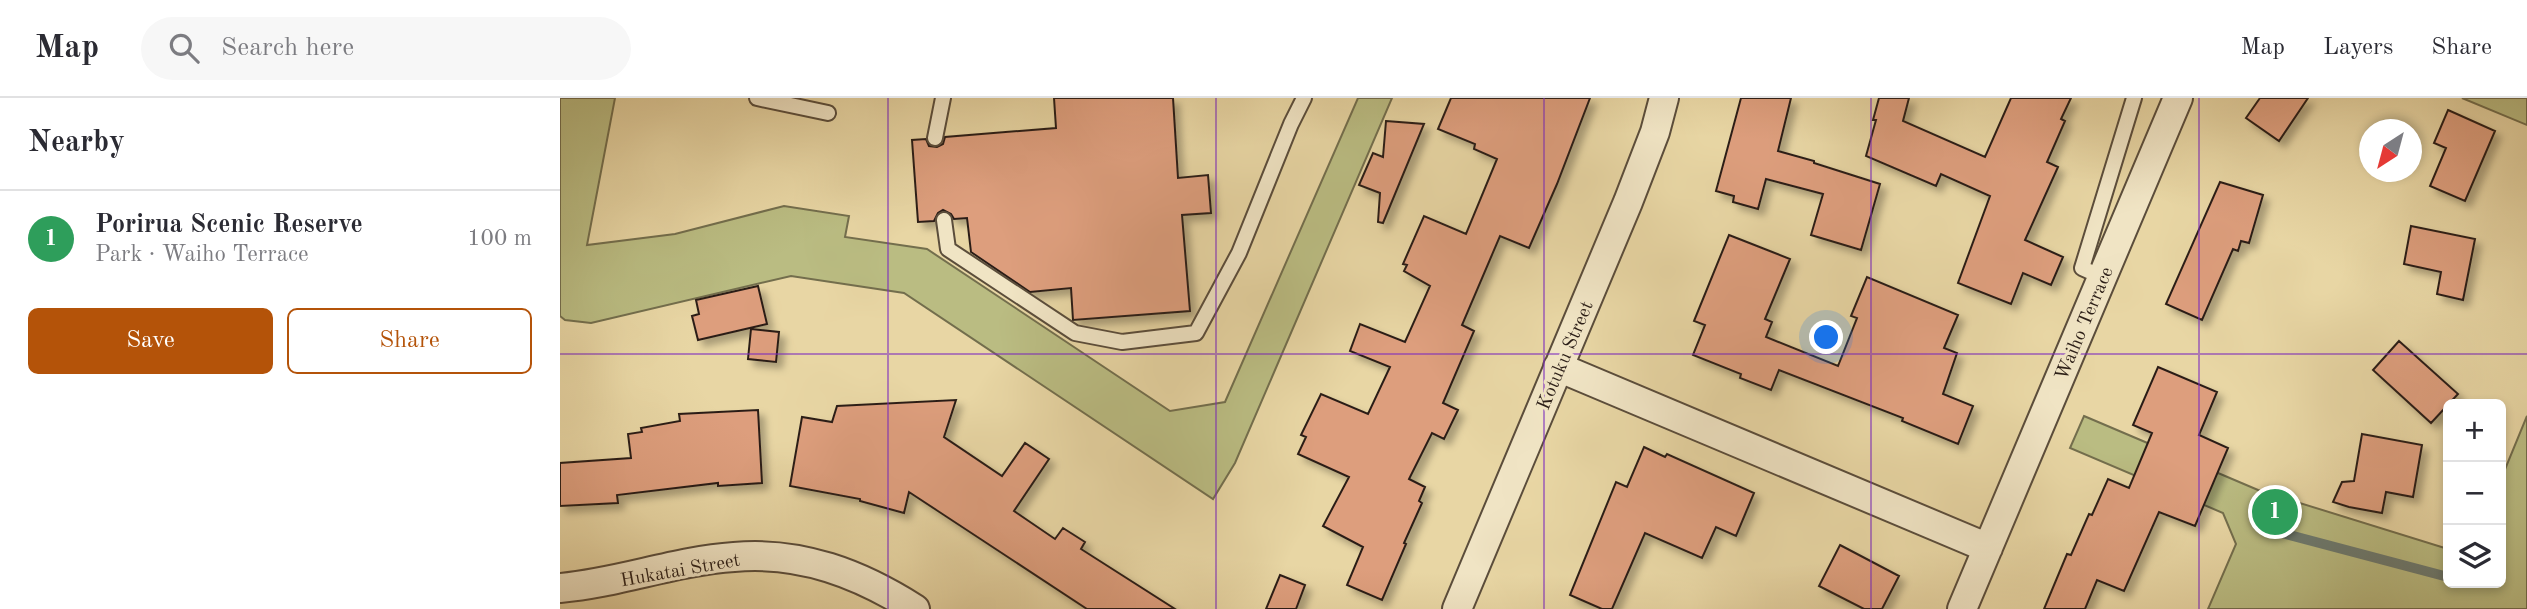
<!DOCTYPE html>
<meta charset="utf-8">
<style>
body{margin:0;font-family:"Old Standard TT",serif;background:#f7f7f7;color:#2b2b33}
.controls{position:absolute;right:21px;bottom:21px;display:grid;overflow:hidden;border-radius:10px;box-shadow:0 4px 10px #0003}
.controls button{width:63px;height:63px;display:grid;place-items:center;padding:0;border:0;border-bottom:2px solid #e1e1e2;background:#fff;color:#2b2b33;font:35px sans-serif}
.compass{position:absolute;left:1799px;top:21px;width:63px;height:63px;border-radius:50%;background:#fff;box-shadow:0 4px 10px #0003;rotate:216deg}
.you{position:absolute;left:1267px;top:240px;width:24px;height:24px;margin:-18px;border:5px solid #fff;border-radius:50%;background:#1a73e8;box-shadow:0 0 0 10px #1a73e833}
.badge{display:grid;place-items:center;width:46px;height:46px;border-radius:50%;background:#b45309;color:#fff;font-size:23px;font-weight:700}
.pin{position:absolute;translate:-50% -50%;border:4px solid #fff;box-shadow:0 2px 7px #0006}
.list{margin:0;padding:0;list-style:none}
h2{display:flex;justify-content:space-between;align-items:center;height:91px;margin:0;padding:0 28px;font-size:30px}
h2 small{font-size:23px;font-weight:400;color:#7c7c81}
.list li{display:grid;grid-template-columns:46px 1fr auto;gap:21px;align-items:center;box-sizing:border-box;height:98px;padding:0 28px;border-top:2px solid #e1e1e2}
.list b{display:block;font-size:26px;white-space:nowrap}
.list p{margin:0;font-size:23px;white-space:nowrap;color:#7c7c81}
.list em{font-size:23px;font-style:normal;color:#7c7c81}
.actions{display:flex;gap:14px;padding:21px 28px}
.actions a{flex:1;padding:16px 0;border:2px solid #b45309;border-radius:10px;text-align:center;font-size:24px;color:#b45309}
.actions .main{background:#b45309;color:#fff}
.icon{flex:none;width:38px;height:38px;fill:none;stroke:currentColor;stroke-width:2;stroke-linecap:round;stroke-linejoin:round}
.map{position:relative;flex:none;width:1967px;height:511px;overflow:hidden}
header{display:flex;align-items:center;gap:42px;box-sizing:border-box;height:98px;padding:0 35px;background:#fff;border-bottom:2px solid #e1e1e2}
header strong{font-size:33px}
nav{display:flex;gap:38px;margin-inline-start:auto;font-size:24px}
.search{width:490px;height:63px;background:#f7f7f7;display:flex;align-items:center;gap:18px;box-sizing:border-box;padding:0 24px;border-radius:38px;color:#7c7c81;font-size:26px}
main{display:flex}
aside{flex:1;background:#fff}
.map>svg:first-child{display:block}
.green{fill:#babc82;stroke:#736e4d;stroke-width:2}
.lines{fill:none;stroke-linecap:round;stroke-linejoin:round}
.stream{stroke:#6d7b71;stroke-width:10}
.building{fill:#dd9e7d;stroke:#2c1f18;stroke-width:2;filter:url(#shadow)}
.service-casing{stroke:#5b4d3b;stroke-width:18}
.minor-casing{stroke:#5b4d3b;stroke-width:32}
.service{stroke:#f0e4c4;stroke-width:14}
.minor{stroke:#f0e4c4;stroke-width:28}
.grid{fill:none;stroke:#7b2cbf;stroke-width:2;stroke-opacity:0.55}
.labels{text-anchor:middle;stroke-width:6;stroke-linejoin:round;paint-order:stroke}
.street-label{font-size:19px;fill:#2c1f18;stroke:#f0e4c4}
</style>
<header>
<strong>Map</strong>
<div class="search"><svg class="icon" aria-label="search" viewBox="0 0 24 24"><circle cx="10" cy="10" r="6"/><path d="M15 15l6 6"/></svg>Search here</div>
<nav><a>Map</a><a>Layers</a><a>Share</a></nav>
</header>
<main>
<aside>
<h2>Nearby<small></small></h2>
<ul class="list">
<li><span class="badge" style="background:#2e9e5b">1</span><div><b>Porirua Scenic Reserve</b><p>Park · Waiho Terrace</p></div><em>100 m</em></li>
</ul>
<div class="actions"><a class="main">Save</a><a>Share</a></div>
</aside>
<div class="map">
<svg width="1967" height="511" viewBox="0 0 1967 511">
<defs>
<filter id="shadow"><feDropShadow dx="6" dy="6" stdDeviation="3.5" flood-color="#0004"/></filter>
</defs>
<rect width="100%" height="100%" fill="#e8d6a4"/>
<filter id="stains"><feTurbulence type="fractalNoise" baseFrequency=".00286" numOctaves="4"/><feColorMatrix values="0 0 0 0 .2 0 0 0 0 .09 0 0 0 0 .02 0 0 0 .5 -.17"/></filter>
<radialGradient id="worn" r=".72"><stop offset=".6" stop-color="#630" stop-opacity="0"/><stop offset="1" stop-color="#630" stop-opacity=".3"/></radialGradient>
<!-- green -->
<path class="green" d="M 0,0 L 55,0 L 27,147 L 115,136 L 224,108 L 289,118 L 285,139 L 367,151 L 610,313 L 665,304 L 798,0 L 832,0 L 675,365 L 653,401 L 344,195 L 231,178 L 31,225 L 5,222 L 0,218 Z
M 1902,0 L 1967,0 L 1967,27 Z
M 1524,318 L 1698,392 L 1888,451 L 1888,485 L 1941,485 L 1941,381 L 1967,318 L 1967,511 L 1648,511 L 1676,446 L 1663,415 L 1510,350 Z"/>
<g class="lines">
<!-- stream -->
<path class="stream" d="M 1718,434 L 1888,479"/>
</g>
<!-- building -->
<path class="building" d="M 494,0 L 613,0 L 618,80 L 648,77 L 651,115 L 622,117 L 630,213 L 513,222 L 511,190 L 470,194 L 411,154 L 407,120 L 394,121 L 391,116 L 383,112 L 378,115 L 374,123 L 358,124 L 352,42 L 366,41 L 369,48 L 377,49 L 383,46 L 385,39 L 496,30 Z
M 891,0 L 1030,0 L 997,86 L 969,150 L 940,138 L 902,227 L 914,233 L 883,305 L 898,312 L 884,341 L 872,335 L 849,381 L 865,389 L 859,403 L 862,405 L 844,445 L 846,446 L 822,502 L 787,487 L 803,449 L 763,428 L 789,379 L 738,356 L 746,339 L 741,337 L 761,296 L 808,316 L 830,269 L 790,253 L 800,226 L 845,244 L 870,188 L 844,173 L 847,167 L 843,166 L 864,118 L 906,136 L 937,61 L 914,51 L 915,46 L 878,31 Z
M 1181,0 L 1231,0 L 1218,53 L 1254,63 L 1254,65 L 1320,86 L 1301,152 L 1251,137 L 1263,96 L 1206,81 L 1198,111 L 1173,104 L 1174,98 L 1156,93 Z
M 1319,0 L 1349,0 L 1343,23 L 1425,59 L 1451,0 L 1511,0 L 1501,21 L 1505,23 L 1487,64 L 1498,69 L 1465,142 L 1503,159 L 1491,187 L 1463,175 L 1451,206 L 1398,185 L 1430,98 L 1381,76 L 1376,88 L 1306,58 L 1316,22 L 1313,22 Z
M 1700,0 L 1748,0 L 1719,43 L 1686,20 Z
M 1888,12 L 1935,33 L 1905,103 L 1870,88 L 1886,50 L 1874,45 Z
M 826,23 L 864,26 L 823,125 L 818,124 L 820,95 L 799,87 L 813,55 L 823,59 Z
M 1660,84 L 1703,97 L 1689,145 L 1681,143 L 1678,153 L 1673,151 L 1642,222 L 1606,206 Z
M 1851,128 L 1915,141 L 1903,202 L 1877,196 L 1881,174 L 1844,166 Z
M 1169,137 L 1230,161 L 1205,221 L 1212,224 L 1206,239 L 1278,268 L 1297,220 L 1291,218 L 1307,179 L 1398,217 L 1384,250 L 1397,255 L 1383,296 L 1413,308 L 1398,346 L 1342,323 L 1343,320 L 1219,272 L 1211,292 L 1180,280 L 1181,276 L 1133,257 L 1145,227 L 1134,223 Z
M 198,188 L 207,226 L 138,242 L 132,218 L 139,216 L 136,202 Z
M 191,231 L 219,234 L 216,264 L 188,261 Z
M 1839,243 L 1898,296 L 1871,325 L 1813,272 Z
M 1598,269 L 1657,294 L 1639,337 L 1668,350 L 1635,428 L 1599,414 L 1564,493 L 1537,482 L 1525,511 L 1484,511 L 1507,456 L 1511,457 L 1529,416 L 1532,417 L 1548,381 L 1569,390 L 1592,335 L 1573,327 Z
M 396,302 L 384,339 L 442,378 L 465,345 L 489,361 L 454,413 L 495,441 L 503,430 L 525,444 L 521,451 L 615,511 L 527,511 L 349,394 L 344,415 L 300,403 L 300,401 L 230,388 L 242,319 L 272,324 L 277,308 Z
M 198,312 L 202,385 L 158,388 L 158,385 L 57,397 L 58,405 L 0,408 L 0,365 L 71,360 L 68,336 L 82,334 L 81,330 L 120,323 L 119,316 Z
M 1802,336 L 1862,347 L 1853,399 L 1826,394 L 1822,415 L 1789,409 L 1773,404 L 1782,384 L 1794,383 Z
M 1084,349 L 1105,359 L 1107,356 L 1194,395 L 1176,438 L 1156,429 L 1142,460 L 1085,435 L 1052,511 L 1042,511 L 1010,497 L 1056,384 L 1067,389 Z
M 1280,447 L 1339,478 L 1322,511 L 1304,511 L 1259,488 Z
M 720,477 L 745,487 L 736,511 L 706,511 Z"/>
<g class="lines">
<defs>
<path id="service" d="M 197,0 L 268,15
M 375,40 L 383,0
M 384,122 L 388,151 L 515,235 L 562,244 L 636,235 L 679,155 L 731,26 L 744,0
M 1542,179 L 1522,170 L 1574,0"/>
<path id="minor" d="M 998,269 L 1428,450
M 0,490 C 59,485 115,463 174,459 C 241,453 300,476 355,511
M 897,511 L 1068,104 L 1095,34 L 1104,0
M 1402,511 L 1618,0"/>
</defs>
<!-- service casing -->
<use href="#service" class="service-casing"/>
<!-- minor casing -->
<use href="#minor" class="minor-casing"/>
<!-- service -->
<use href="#service" class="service"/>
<!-- minor -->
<use href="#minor" class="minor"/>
</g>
<!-- grid -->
<path class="grid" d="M 328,0 L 328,511M 656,0 L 656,511M 984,0 L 984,511M 1311,0 L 1311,511M 1639,0 L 1639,511M 0,256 L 1967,256"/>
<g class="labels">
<!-- street labels -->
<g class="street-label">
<text transform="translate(1523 225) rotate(-67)" y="7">Waiho Terrace</text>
<text transform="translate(1004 257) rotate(-67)" y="7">Kotuku Street</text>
<text transform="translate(120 471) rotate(-10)" y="7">Hukatai Street</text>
</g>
</g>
<rect width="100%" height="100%" filter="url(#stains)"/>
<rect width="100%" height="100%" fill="url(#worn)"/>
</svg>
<div class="controls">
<button>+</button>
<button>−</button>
<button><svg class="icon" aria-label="layers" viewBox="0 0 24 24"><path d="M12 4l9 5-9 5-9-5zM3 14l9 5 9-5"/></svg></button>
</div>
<svg class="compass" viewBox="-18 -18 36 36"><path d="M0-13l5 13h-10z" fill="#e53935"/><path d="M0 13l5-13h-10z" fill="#7c7c81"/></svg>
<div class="you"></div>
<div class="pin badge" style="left:1715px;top:414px;background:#2e9e5b">1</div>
</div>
</main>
